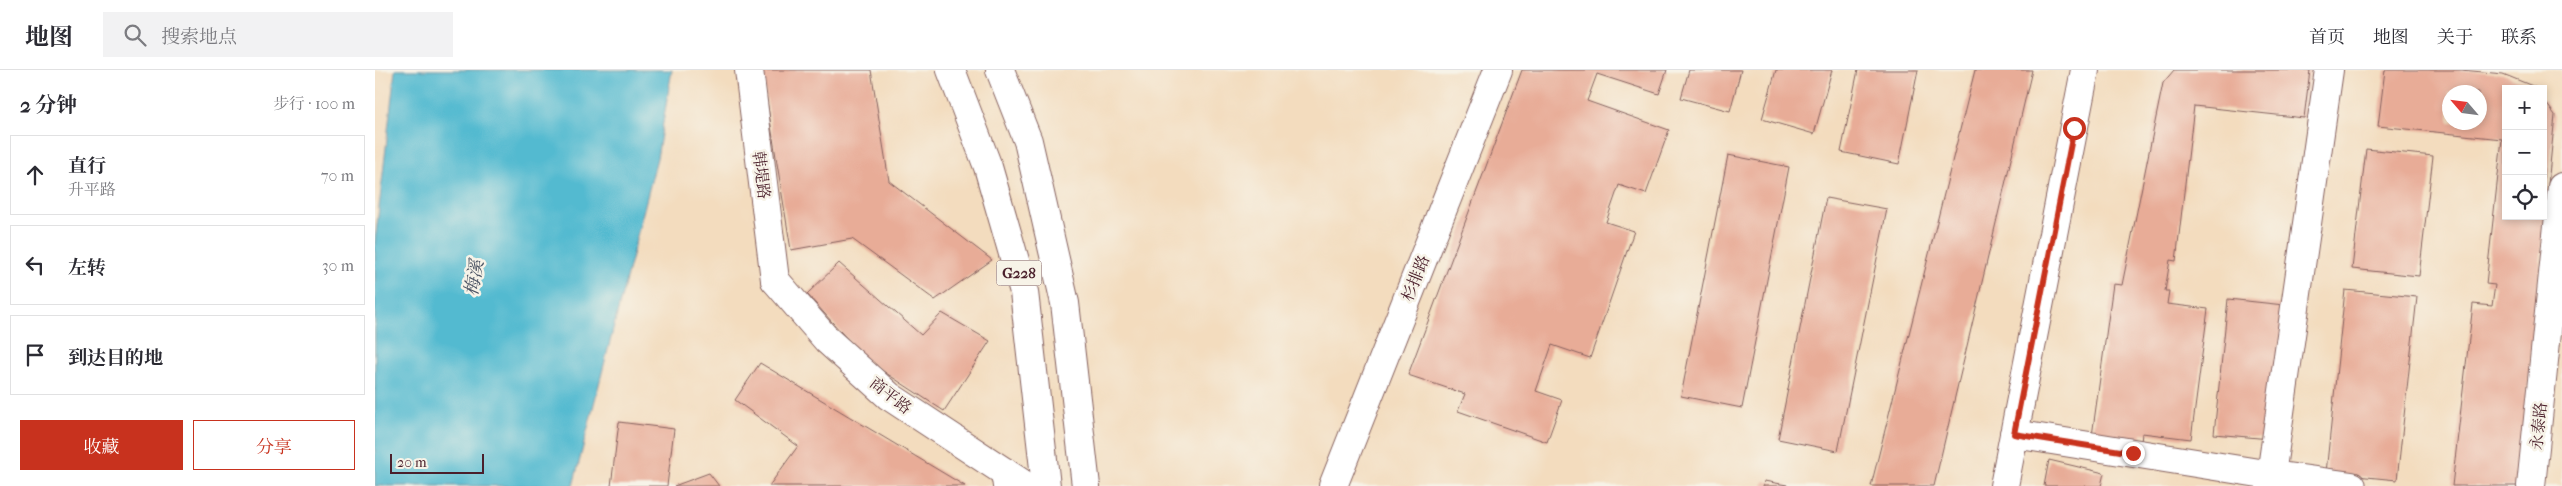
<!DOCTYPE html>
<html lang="zh">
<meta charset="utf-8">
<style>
body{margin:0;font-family:"IM FELL French Canon","Noto Serif SC",serif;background:#f2f2f3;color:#2b2b33}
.controls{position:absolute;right:15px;top:15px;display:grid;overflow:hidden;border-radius:0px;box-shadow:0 2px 8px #0003}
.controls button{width:45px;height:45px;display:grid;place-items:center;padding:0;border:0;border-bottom:1px solid #e1e1e2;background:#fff;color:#2b2b33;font:25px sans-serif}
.compass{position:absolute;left:2067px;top:15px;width:45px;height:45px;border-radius:50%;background:#fff;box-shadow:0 2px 8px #0003;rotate:298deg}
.scale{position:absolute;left:15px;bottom:12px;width:94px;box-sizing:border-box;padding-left:5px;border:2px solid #4a1f2b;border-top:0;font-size:14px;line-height:18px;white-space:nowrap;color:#4a1f2b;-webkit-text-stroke:4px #f7f3e8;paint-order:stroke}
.stop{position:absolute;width:15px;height:15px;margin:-11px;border:4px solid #c8321e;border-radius:50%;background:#fff}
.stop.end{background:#c8321e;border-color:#fff;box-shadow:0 1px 5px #0008}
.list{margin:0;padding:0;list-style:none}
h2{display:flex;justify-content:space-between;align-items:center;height:65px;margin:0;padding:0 20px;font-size:21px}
h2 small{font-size:16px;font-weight:400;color:#7c7c81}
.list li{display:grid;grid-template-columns:32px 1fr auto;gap:15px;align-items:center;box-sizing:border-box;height:80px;margin:0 10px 10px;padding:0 10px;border:1px solid #e1e1e2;border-radius:0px}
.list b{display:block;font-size:19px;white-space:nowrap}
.list p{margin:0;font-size:16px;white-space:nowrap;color:#7c7c81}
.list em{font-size:16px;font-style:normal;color:#7c7c81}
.actions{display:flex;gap:10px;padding:15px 20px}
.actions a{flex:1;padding:11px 0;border:1px solid #c8321e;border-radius:0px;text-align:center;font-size:18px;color:#c8321e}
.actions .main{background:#c8321e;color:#fff}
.icon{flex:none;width:28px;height:28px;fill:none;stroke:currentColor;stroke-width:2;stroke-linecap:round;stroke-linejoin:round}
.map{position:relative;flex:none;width:2187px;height:416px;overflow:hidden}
header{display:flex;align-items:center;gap:30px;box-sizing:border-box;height:70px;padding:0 25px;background:#fff;border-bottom:1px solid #e1e1e2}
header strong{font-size:24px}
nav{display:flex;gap:28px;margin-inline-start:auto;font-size:18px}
.search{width:350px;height:45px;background:#f2f2f3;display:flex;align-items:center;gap:12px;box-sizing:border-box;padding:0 18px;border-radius:0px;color:#7c7c81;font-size:19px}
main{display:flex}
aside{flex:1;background:#fff}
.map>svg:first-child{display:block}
.water{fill:#52bad0;stroke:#4e6c7e}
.building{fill:#e8ac97;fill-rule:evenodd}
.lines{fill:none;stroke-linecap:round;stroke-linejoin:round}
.street-casing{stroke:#85615e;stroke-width:30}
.secondary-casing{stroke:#85615e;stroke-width:30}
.highway-casing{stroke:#85615e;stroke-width:30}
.street{stroke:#fff;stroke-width:28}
.secondary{stroke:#fff;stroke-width:28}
.highway{stroke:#fff;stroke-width:28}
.route{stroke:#c8321e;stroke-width:6}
.labels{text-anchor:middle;stroke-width:5;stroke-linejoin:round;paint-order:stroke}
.shield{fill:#f7f3e8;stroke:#7e5f64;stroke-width:1}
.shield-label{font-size:15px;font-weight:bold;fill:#4a1f2b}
.street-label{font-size:16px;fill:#4a1f2b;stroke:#f7f3e8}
.water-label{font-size:18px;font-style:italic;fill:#4d5565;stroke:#f7f3e8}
</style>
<header>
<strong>地图</strong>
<div class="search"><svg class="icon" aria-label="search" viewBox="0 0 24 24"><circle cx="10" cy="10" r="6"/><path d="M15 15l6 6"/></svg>搜索地点</div>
<nav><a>首页</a><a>地图</a><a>关于</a><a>联系</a></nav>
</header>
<main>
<aside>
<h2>2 分钟<small>步行 · 100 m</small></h2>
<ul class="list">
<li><svg class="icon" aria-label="ahead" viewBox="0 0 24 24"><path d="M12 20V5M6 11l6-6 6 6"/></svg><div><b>直行</b><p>升平路</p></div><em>70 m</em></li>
<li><svg class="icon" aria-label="left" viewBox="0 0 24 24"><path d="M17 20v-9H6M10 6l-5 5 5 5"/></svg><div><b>左转</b></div><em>30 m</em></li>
<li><svg class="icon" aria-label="arrive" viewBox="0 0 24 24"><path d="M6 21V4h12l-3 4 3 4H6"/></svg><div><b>到达目的地</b></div></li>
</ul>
<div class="actions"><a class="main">收藏</a><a>分享</a></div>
</aside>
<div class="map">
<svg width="2187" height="416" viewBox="0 0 2187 416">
<rect width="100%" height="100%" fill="#f7f3e8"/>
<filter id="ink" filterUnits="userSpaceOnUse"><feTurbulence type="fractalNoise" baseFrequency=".02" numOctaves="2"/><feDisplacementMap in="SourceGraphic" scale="10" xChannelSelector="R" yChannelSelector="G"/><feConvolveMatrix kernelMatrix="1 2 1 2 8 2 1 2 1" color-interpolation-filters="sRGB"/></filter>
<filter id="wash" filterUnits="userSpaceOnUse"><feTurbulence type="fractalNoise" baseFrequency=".0096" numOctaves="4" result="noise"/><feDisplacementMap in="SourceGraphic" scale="20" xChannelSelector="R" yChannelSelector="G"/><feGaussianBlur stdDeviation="1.12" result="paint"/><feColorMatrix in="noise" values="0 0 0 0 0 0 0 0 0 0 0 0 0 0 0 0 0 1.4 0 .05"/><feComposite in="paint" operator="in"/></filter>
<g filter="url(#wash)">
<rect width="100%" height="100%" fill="#f3dcbe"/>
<!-- water -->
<path class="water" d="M 20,0 L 297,0 L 282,88 L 198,416 L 0,416 L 0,172 Z"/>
<g id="blocks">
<!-- building -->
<path class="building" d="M 387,0 L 496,0 L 514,111 L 617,190 L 560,230 L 477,169 L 416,180 Z
M 1147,0 L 1292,0 L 1284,24 L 1222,4 L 1212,31 L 1294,60 L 1271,124 L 1244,115 L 1231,152 L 1259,161 L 1215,288 L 1177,275 L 1161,321 L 1187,330 L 1172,372 L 1083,341 L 1090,324 L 1033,305 Z
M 1314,0 L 1366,0 L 1355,41 L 1306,28 Z
M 1401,0 L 1457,0 L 1439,64 L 1387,49 Z
M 1483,0 L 1543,0 L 1524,94 L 1466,82 Z
M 1600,0 L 1657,0 L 1559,416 L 1496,416 Z
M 1799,0 L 1935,0 L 1929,48 L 1819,36 L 1801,191 L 1795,190 L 1790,221 L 1794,221 L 1792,234 L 1833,239 L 1816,369 L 1767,363 L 1766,372 L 1717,366 L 1738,214 L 1747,215 L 1788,13 Z
M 2010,0 L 2087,0 L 2128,4 L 2160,17 L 2161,19 L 2131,19 L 2131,146 L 2168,146 L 2168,29 L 2180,45 L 2143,416 L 2077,416 L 2098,234 L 2117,236 L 2120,215 L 2111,214 L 2127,69 L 2003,56 ZM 2074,22 L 2104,22 L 2104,52 L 2074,52 Z
M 1991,79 L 2058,86 L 2044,206 L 1977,199 Z
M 1353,85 L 1414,97 L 1367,338 L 1306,326 Z
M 1451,128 L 1512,139 L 1463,381 L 1403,369 Z
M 464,193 L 546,265 L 567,243 L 615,271 L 569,341 L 491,290 L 432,224 Z
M 1970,220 L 2042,227 L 2022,410 L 1951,403 Z
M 1853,229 L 1909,235 L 1895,369 L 1839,364 Z
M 385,293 L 590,416 L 394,416 L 423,376 L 360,330 Z
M 244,352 L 299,359 L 292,416 L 236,416 Z
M 1674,390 L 1729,403 L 1726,416 L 1669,416 Z
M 334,403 L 344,416 L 299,416 Z
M 1389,411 L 1412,415 L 1412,416 L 1388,416 Z"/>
</g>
</g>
<g filter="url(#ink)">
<use href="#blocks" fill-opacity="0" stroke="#85615e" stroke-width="1"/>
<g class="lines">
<defs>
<path id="street" d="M 400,210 L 452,270 L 514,326 L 651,416
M 1639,364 L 1896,405 L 1954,0
M 1895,416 L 1896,405 L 1977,416
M 2156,416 L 2187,117"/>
<path id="secondary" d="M 374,0 L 400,210
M 630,402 L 632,416
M 958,416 L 1123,0
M 1629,416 L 1710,0"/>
<path id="highway" d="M 576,0 L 613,97 L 649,222 L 671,416
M 625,0 L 653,71 L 690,233 L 711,416"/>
</defs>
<!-- street casing -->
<use href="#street" class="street-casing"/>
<!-- secondary casing -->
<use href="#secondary" class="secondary-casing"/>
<!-- highway casing -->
<use href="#highway" class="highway-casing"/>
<!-- street -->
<use href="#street" class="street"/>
<!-- secondary -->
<use href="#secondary" class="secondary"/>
<!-- highway -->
<use href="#highway" class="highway"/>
</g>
</g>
<g class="lines" filter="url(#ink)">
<!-- route -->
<path class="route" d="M 1699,58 L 1639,364 L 1758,383"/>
</g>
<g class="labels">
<!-- shield labels -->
<rect class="shield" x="621.5" y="190.5" width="45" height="25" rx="4"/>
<g class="shield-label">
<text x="644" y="208">G228</text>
</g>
<!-- street labels -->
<g class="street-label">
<text transform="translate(387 105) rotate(83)" y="6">韩堤路</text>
<text transform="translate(1040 208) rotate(-68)" y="6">杉排路</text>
<text transform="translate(516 325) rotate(38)" y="6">商平路</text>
<text transform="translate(2163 356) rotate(-84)" y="6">永泰路</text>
</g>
<!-- water labels -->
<g class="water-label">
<text transform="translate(99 208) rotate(-80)" y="6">梅溪</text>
</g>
</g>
</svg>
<div class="controls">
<button>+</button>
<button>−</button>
<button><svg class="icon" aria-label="locate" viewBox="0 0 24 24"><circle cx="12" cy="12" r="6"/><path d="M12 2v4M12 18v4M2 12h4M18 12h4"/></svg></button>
</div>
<svg class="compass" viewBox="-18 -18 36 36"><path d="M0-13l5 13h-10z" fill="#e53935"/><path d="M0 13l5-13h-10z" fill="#7c7c81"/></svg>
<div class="scale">20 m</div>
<div class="stop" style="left:1699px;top:58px"></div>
<div class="stop end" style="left:1758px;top:383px"></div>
</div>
</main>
